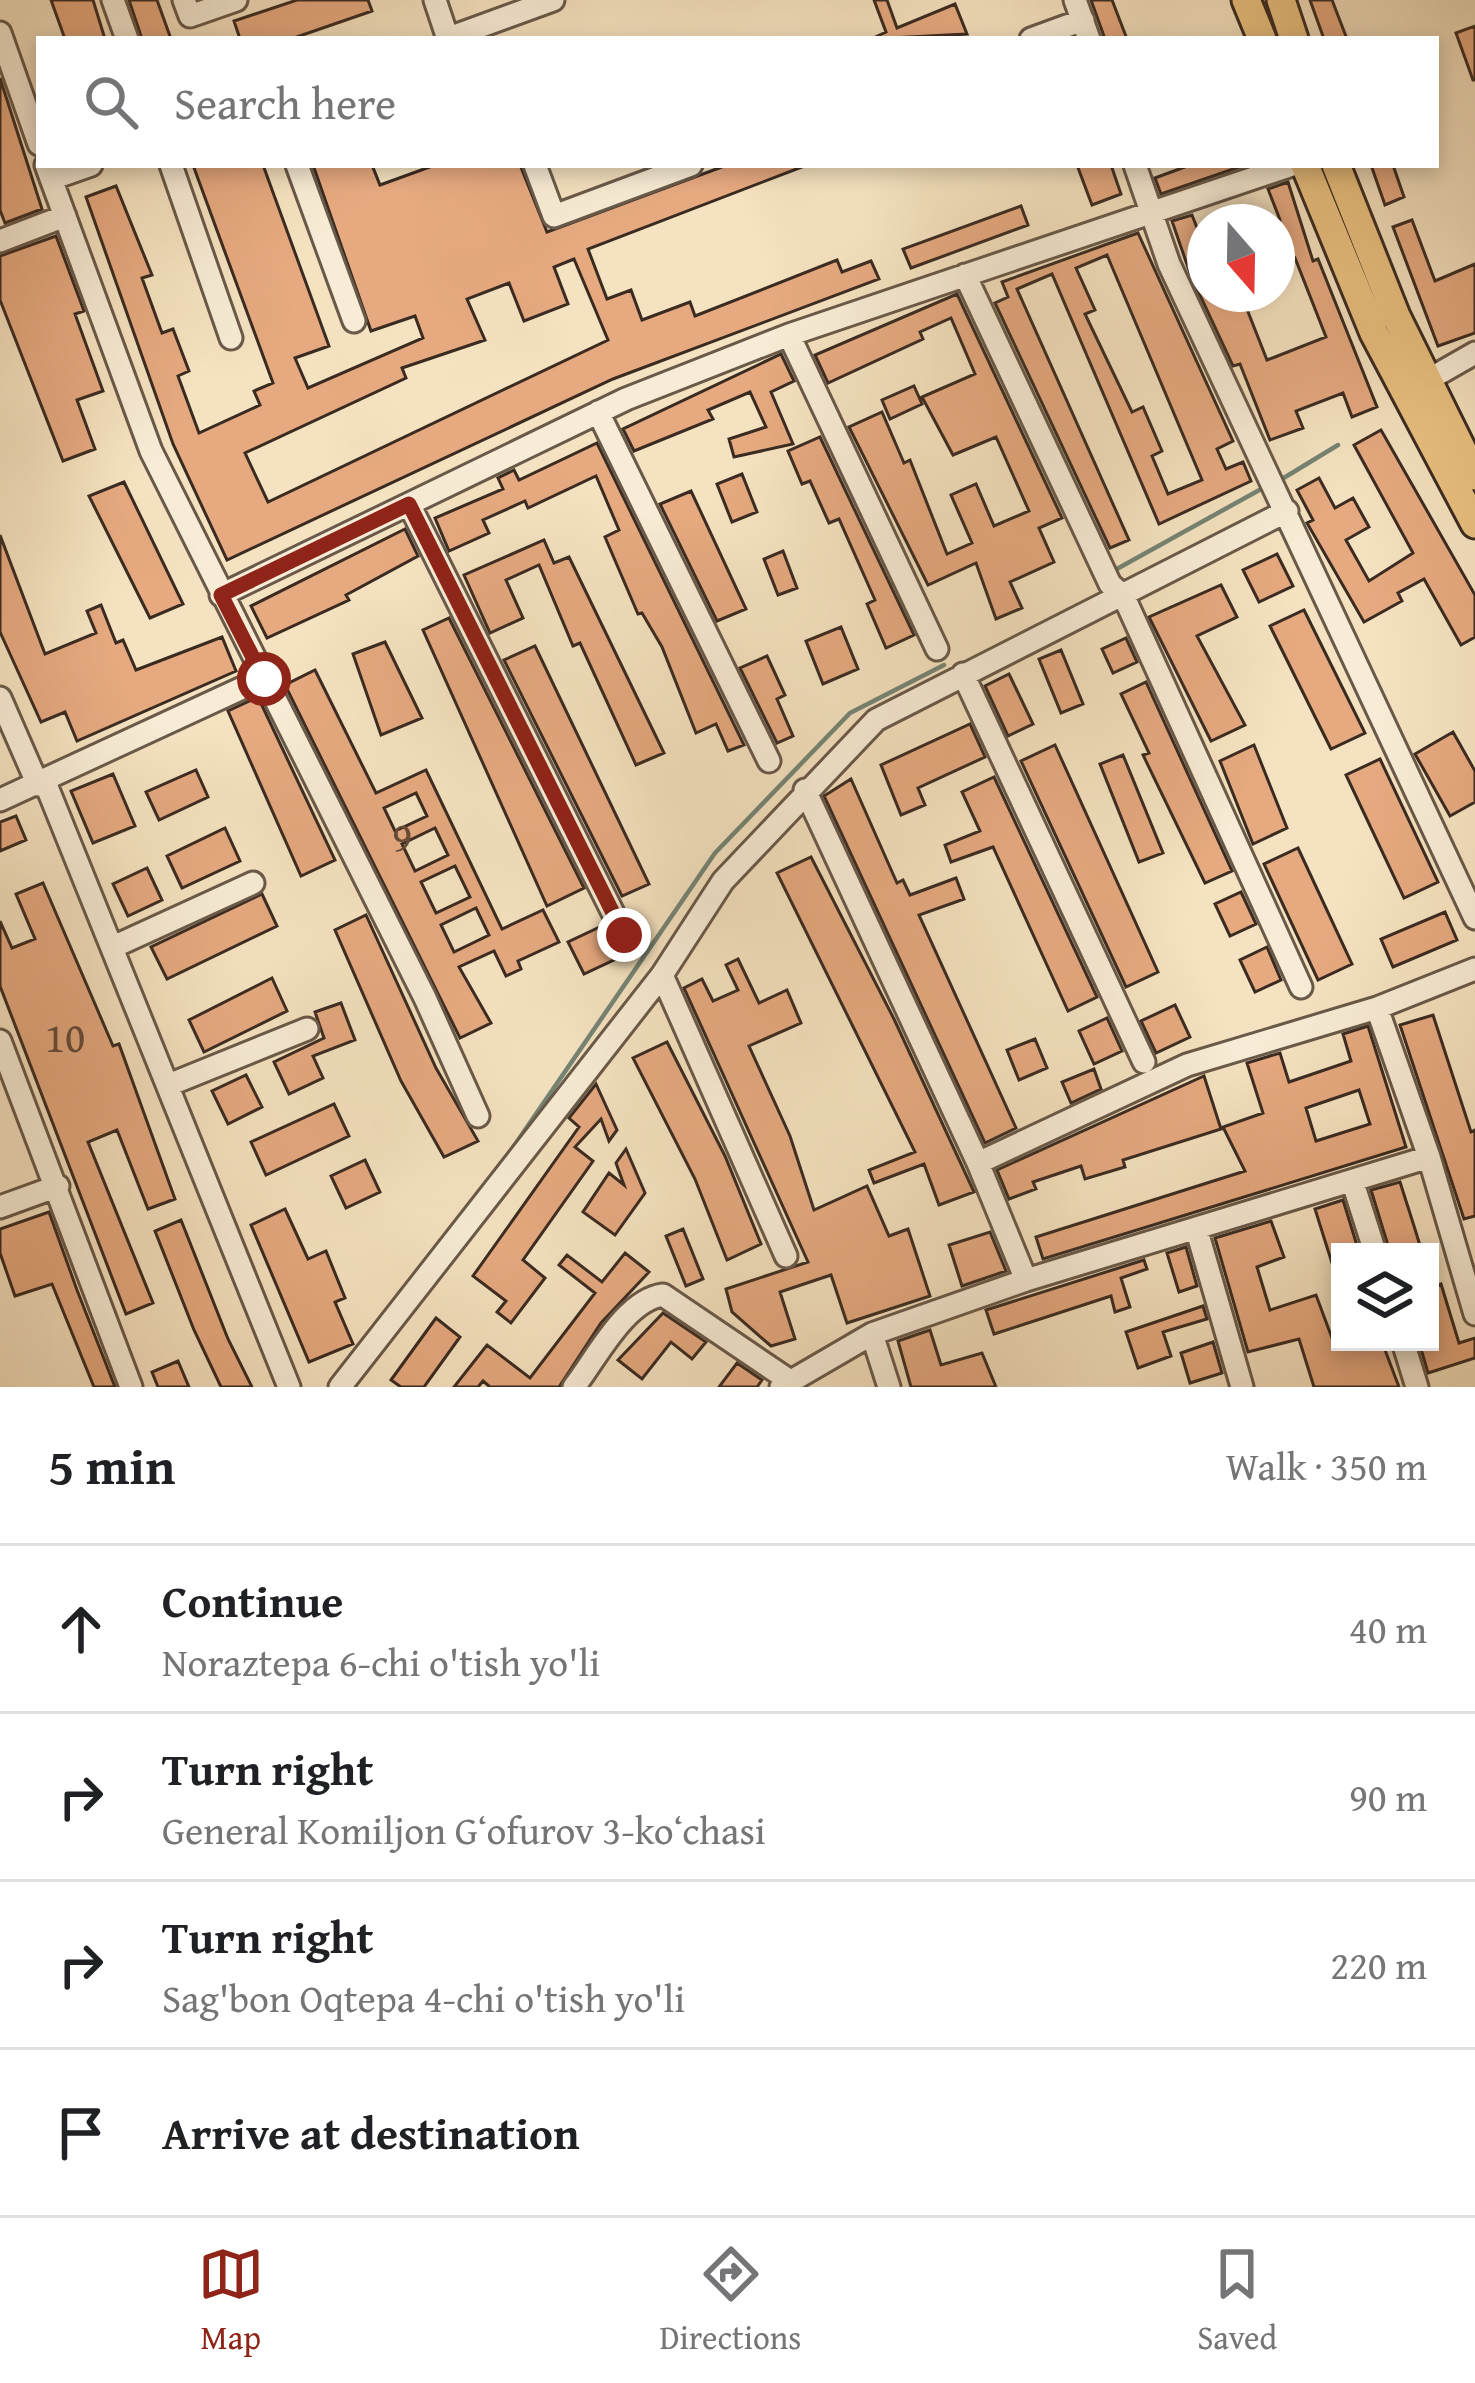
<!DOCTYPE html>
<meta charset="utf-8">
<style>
body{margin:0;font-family:"Gentium Book Plus",serif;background:#f2f2f2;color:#202124}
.controls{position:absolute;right:36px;bottom:36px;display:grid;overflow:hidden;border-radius:0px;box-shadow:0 6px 18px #0003}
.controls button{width:108px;height:108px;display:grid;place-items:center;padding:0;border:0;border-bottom:3px solid #e0e0e0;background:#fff;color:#202124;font:60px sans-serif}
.compass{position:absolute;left:1187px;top:204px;width:108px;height:108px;border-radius:50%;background:#fff;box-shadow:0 6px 18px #0003;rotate:160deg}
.stop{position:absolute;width:36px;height:36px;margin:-27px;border:9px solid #8f2418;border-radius:50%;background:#fff}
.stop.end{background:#8f2418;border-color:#fff;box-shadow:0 3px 12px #0008}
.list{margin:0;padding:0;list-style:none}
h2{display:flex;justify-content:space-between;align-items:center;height:156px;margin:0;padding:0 48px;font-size:51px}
h2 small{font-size:39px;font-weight:400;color:#757577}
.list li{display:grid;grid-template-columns:78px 1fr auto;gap:36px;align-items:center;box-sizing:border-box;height:168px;padding:0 48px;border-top:3px solid #e0e0e0}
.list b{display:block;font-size:45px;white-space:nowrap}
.list p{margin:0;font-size:39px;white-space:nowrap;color:#757577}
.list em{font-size:39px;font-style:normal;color:#757577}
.icon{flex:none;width:66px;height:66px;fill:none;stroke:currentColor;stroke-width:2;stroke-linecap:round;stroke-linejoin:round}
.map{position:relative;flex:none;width:1475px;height:1387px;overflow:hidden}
.search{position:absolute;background:#fff;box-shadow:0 6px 18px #0003;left:36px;right:36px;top:36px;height:132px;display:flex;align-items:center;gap:30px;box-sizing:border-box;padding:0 42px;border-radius:0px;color:#757577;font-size:45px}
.sheet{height:828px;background:#fff}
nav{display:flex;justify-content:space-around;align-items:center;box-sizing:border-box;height:168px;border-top:3px solid #e0e0e0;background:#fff;font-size:33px;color:#757577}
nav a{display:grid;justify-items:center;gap:6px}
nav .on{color:#8f2418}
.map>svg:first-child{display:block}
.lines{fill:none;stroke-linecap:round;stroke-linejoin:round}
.stream{stroke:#758474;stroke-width:4.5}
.building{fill:#e6a980;stroke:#3a2b21;stroke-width:3;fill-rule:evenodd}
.minor-casing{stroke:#695949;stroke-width:27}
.major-casing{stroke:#3a2b21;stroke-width:33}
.minor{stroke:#f8ecd6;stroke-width:21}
.major{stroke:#eac180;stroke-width:27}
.route{stroke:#8f2418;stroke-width:15}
.labels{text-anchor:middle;stroke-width:9;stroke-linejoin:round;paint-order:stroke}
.number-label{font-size:42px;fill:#654a39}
</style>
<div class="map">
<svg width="1475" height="1387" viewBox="0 0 1475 1387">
<rect width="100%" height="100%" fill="#f5e2c0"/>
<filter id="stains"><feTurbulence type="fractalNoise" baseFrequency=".00167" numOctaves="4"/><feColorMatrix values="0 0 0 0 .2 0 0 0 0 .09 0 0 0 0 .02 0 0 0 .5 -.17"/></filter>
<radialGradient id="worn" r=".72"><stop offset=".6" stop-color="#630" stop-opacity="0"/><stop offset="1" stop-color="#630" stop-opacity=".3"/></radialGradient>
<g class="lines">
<!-- stream -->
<path class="stream" d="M 1282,479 L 1338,445
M 1115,570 L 1263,488
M 503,1162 L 715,853 L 850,713 L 944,665"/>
</g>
<!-- building -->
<path class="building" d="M 51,0 L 93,0 L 105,39 L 65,39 Z
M 129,0 L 157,0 L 171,39 L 142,39 Z
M 297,0 L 368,0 L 372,11 L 291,39 L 240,39 L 234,21 Z
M 874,0 L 887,0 L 897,28 L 955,4 L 967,34 L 871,39 L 886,32 Z
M 1091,0 L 1112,0 L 1127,39 L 1105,39 Z
M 1310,0 L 1332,0 L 1347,39 L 1324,39 Z
M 1475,26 L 1475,80 L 1473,80 L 1456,33 Z
M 0,78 L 42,209 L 5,223 L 0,210 Z
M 193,165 L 263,165 L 329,346 L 295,358 L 308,388 L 423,338 L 415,316 L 371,331 L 313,165 L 372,165 L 380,185 L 435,165 L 520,165 L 547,232 L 727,165 L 807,165 L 588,249 L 607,299 L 631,290 L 642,320 L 690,302 L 695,316 L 837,260 L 842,272 L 871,261 L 879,279 L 613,379 L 227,560 L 173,444 L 86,197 L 116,186 L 152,275 L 142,278 L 162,333 L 173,329 L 189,371 L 178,376 L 199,433 L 260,405 L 254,391 L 273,383 ZM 574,259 L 608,340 L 268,502 L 245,453 L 406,378 L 402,368 L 485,340 L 467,299 L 509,283 L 524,321 L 568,304 L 554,267 Z
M 1077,165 L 1111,165 L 1121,194 L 1092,205 Z
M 1190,165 L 1245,165 L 1161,194 L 1155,178 Z
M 1371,165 L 1393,165 L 1404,197 L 1385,205 Z
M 1288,182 L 1313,261 L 1318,259 L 1377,407 L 1352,417 L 1343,393 L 1296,411 L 1303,428 L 1270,440 L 1240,364 L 1233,366 L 1191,276 L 1172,221 L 1192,215 L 1205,248 L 1205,294 L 1241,294 L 1267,360 L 1275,357 L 1326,337 L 1295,258 L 1290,260 L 1283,240 L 1277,242 L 1280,220 L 1268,189 Z
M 1021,206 L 1028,225 L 911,268 L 903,249 Z
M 1412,220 L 1435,281 L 1475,264 L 1475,333 L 1438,346 L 1393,227 Z
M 1138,233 L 1233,441 L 1217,449 L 1226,469 L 1243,462 L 1251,481 L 1159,524 L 1052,274 L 1017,289 L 1129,540 L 1110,548 L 995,303 L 1008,297 L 1002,282 ZM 1107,255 L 1202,480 L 1168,494 L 1152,456 L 1162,451 L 1143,407 L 1132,412 L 1085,314 L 1095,310 L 1076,268 Z
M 56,236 L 84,311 L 75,314 L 103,391 L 77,400 L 95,449 L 63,461 L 0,300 L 0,256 Z
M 957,294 L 1062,518 L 1039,528 L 1054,562 L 1010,582 L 1022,608 L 996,619 L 976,563 L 928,585 L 849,427 L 882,412 L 904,463 L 910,460 L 947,554 L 972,543 L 951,495 L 976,484 L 994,526 L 1029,511 L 996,437 L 953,455 L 922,397 L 975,374 L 951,318 L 920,332 L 923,339 L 828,383 L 815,355 Z
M 781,354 L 794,381 L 771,392 L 793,444 L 734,457 L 729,439 L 766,427 L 750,392 L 708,410 L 713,419 L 634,451 L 623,429 Z
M 914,386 L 922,404 L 890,419 L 882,400 Z
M 1381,430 L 1475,595 L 1475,637 L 1461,645 L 1424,579 L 1398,593 L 1402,601 L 1364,622 L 1307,523 L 1313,520 L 1297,490 L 1319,478 L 1335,508 L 1353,498 L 1369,527 L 1346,540 L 1369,581 L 1413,553 L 1354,445 Z
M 820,437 L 914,635 L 886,648 L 867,604 L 875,600 L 839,519 L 829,523 L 810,481 L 802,484 L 788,451 Z
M 597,443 L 744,745 L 728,751 L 716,724 L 696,733 L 662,647 L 642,613 L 638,614 L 605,537 L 619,530 L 596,476 L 528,508 L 525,501 L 483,520 L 489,533 L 449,551 L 435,518 L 503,489 L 498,478 L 514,470 L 519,480 Z
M 742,474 L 757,512 L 732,522 L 717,484 Z
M 124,482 L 183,604 L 150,618 L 89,496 Z
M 691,491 L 746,609 L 717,621 L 660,504 Z
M 405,529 L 418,556 L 346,595 L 349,600 L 267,638 L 251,606 Z
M 0,535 L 45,654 L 96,633 L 87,611 L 101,605 L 116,643 L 123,640 L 136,670 L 222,637 L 236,671 L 77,741 L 65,712 L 41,722 L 0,632 Z
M 544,540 L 554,563 L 569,557 L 664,753 L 636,765 L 580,643 L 573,646 L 539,565 L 506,580 L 523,618 L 490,633 L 464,575 Z
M 783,551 L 797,588 L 778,595 L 764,559 Z
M 1277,554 L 1293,586 L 1259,602 L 1243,570 Z
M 1221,585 L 1237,617 L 1197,636 L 1245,725 L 1211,741 L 1149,617 Z
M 1304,610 L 1365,733 L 1331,749 L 1270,626 Z
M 449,618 L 584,888 L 547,906 L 423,630 Z
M 841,627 L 858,669 L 823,684 L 806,641 Z
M 1126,638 L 1137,662 L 1113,673 L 1102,649 Z
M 385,642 L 422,718 L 381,735 L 353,654 Z
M 535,646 L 649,884 L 622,896 L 504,660 Z
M 1061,650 L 1083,704 L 1061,713 L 1039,659 Z
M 767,656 L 785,695 L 777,699 L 793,736 L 777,743 L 740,668 Z
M 315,670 L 376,793 L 426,770 L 502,929 L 543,910 L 559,942 L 518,961 L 521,969 L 506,976 L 494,951 L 459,967 L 491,1023 L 460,1038 L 285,685 ZM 416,793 L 427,816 L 395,831 L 384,808 ZM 435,828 L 448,855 L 415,871 L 402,844 ZM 455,866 L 470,897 L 436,913 L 421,882 ZM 476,908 L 489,935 L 454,952 L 441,925 Z
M 1009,674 L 1033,724 L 1008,736 L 985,686 Z
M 1146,682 L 1232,871 L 1205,883 L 1143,755 L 1149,753 L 1121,694 Z
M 258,697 L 335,860 L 301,876 L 228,711 Z
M 970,724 L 985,757 L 918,788 L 925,805 L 901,815 L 881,765 Z
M 1453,732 L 1475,771 L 1475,802 L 1450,816 L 1415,754 Z
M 1055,745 L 1158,972 L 1126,987 L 1021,761 Z
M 1254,745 L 1287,828 L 1253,844 L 1220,761 Z
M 1123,755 L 1163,853 L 1139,862 L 1100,764 Z
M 1380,759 L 1438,882 L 1404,898 L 1346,775 Z
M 196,770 L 208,797 L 159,820 L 146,792 Z
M 113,774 L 135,826 L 93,843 L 71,791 Z
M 994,777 L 1097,997 L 1068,1011 L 993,847 L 951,862 L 945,845 L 980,831 L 962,792 Z
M 851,779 L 897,883 L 903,880 L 910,895 L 956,878 L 964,899 L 919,915 L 1016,1128 L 985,1143 L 824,796 Z
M 16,816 L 26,840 L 0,851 L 0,822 Z
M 225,828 L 240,861 L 182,888 L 167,856 Z
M 1298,848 L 1352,964 L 1318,980 L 1264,864 Z
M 811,857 L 894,1019 L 974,1192 L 939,1205 L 924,1164 L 874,1183 L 869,1170 L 915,1152 L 777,873 Z
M 147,868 L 162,900 L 128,916 L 113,884 Z
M 43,883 L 113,1046 L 119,1044 L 175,1199 L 148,1209 L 117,1130 L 88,1142 L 153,1303 L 126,1314 L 0,986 L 0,921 L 12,948 L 35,939 L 16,894 Z
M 1241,892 L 1256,924 L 1230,936 L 1215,904 Z
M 262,894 L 277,926 L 167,979 L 151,947 Z
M 1445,912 L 1457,940 L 1393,967 L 1381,939 Z
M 366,915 L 436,1068 L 478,1141 L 444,1157 L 401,1081 L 335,930 Z
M 602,926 L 618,958 L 584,974 L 568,942 Z
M 1267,947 L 1281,980 L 1255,992 L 1240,960 Z
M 738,959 L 759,1003 L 787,990 L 801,1023 L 749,1046 L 790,1136 L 814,1210 L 867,1186 L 889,1236 L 908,1229 L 930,1296 L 847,1323 L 831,1275 L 780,1292 L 795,1339 L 771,1346 L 732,1312 L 726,1289 L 808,1262 L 684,988 L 702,979 L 713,1001 L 738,990 L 726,965 Z
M 272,978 L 287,1011 L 204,1052 L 189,1020 Z
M 341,1003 L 355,1040 L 313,1056 L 323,1078 L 289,1094 L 274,1062 L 324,1038 L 315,1012 Z
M 1175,1005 L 1190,1037 L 1156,1053 L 1141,1021 Z
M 1433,1015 L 1471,1132 L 1475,1130 L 1475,1216 L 1464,1219 L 1400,1025 Z
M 1107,1018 L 1122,1051 L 1094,1064 L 1079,1031 Z
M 1368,1026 L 1406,1147 L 1043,1259 L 1036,1237 L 1245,1171 L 1223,1127 L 1263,1113 L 1247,1063 L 1280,1053 L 1289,1082 L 1351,1061 L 1343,1034 ZM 1359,1090 L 1370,1124 L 1316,1141 L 1306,1108 Z
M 1035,1039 L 1047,1068 L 1019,1080 L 1007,1050 Z
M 667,1042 L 725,1156 L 761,1244 L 727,1260 L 695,1179 L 633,1058 Z
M 1094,1069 L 1101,1089 L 1071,1103 L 1062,1082 Z
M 246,1075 L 262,1107 L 228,1124 L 212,1091 Z
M 1204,1076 L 1221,1129 L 1123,1160 L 1125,1167 L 1085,1179 L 1081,1166 L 1033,1182 L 1036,1189 L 1009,1199 L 997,1170 Z
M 596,1084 L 617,1130 L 609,1141 L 601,1119 L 575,1147 L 593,1161 L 523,1260 L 545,1278 L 511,1323 L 497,1312 L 506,1301 L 473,1276 L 579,1127 L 569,1118 Z
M 334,1104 L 349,1136 L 266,1175 L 251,1142 Z
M 626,1149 L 645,1193 L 615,1235 L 583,1212 L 609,1173 L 624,1185 L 616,1163 Z
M 365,1160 L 380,1192 L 346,1208 L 331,1176 Z
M 1400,1182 L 1414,1226 L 1422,1252 L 1390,1252 L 1371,1190 Z
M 1343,1200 L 1359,1252 L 1340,1252 L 1337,1279 L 1315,1209 Z
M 285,1209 L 308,1259 L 326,1251 L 345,1298 L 335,1302 L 353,1344 L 309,1362 L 251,1225 Z
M 49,1212 L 77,1290 L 115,1387 L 94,1387 L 52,1284 L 15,1296 L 0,1253 L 0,1229 Z
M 181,1220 L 228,1339 L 252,1387 L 221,1387 L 194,1330 L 155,1231 Z
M 1271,1221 L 1284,1257 L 1257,1267 L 1270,1310 L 1316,1295 L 1335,1346 L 1382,1342 L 1399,1387 L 1314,1387 L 1299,1339 L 1248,1352 L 1215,1238 Z
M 683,1229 L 703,1279 L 686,1286 L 666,1236 Z
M 990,1232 L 1006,1271 L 962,1286 L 949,1245 Z
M 1186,1247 L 1197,1286 L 1179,1292 L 1167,1253 Z
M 625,1253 L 649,1272 L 601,1323 L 559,1387 L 490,1387 L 483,1381 L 478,1387 L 454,1387 L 487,1345 L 530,1378 L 595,1293 L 559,1265 L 567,1255 L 602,1282 Z
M 1144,1260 L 1147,1269 L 1121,1278 L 1130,1307 L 1115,1312 L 1111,1296 L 994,1334 L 986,1310 Z
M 1441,1284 L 1459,1343 L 1475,1338 L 1475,1358 L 1428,1373 L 1419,1342 L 1430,1342 L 1430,1288 Z
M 1203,1306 L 1207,1319 L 1163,1332 L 1171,1356 L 1138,1368 L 1126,1332 Z
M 663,1313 L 706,1342 L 692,1359 L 671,1342 L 642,1379 L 618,1360 Z
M 436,1318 L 460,1337 L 424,1387 L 401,1387 L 391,1380 Z
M 930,1330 L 941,1365 L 982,1353 L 996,1387 L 911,1387 L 898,1341 Z
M 1213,1342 L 1222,1373 L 1190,1383 L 1181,1353 Z
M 178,1361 L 189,1387 L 158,1387 L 152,1372 Z
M 737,1363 L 762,1380 L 757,1387 L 719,1387 Z"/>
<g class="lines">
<defs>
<path id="minor" d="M 113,0 L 127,39
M 184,0 L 190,16 L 236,0
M 435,0 L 448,39
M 1075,0 L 1089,39
M 0,33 L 39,144
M 446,39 L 553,0
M 1031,39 L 1083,20
M 46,165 L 151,451 L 425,998 L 478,1116
M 171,165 L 231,338
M 297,165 L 354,321
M 535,165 L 554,216 L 691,165
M 1135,165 L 1169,264 L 1475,918
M 51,179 L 91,165
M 0,241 L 65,216
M 965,275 L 1110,584 L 1124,597 L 1301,987
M 789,335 L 937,649
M 1426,381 L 1475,353
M 598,412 L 769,761
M 409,504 L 624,935
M 221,595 L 626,399 L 789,335 L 1292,165
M 963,674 L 1144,1062
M 0,698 L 38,785
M 45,782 L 289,1387
M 805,790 L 978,1163 L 1026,1280
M 0,800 L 264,678
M 113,947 L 253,883
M 662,975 L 786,1256
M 1377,1008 L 1429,1157 L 1475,1314
M 0,1041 L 131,1387
M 171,1084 L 307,1029
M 978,1163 L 1187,1065 L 1377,1008 L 1475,969
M 1353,1183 L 1375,1252
M 0,1207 L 58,1186
M 1197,1231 L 1242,1387
M 872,1334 L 889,1387
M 1403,1342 L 1417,1387
M 340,1387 L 662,975 L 723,881 L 876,720 L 1287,511
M 574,1387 C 596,1359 625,1300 663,1295 L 787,1379
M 781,1387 L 872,1334 L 1026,1280 L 1429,1157"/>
<path id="major" d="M 1246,0 L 1262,39
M 1281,0 L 1294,39
M 1305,165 L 1374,333 L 1475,524
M 1336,165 L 1396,316 L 1475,476"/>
</defs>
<!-- minor casing -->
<use href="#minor" class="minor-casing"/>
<!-- major casing -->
<use href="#major" class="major-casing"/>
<!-- minor -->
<use href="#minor" class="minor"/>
<!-- major -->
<use href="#major" class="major"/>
</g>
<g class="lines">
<!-- route -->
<path class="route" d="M 264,679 L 221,595 L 409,504 L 624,935"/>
</g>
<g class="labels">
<!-- number labels -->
<g class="number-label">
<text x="402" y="851">9</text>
<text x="65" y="1052">10</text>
</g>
</g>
<rect width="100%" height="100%" filter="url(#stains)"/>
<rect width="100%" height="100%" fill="url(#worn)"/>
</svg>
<div class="controls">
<button><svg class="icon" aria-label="layers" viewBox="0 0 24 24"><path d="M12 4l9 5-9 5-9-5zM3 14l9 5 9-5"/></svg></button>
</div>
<svg class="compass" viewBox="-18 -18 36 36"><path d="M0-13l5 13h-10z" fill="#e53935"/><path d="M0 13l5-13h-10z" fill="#757577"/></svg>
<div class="stop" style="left:264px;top:679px"></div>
<div class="stop end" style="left:624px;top:935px"></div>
<div class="search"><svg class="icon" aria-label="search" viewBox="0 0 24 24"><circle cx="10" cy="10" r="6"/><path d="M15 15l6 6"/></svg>Search here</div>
</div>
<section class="sheet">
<h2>5 min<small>Walk · 350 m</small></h2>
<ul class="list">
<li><svg class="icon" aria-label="ahead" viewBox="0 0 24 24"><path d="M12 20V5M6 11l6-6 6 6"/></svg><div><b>Continue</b><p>Noraztepa 6-chi o'tish yo'li</p></div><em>40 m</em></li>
<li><svg class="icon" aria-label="right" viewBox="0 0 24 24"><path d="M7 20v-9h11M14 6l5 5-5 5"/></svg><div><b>Turn right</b><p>General Komiljon Gʻofurov 3-koʻchasi</p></div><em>90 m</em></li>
<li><svg class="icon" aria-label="right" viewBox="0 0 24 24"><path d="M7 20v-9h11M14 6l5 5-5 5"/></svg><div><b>Turn right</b><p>Sag'bon Oqtepa 4-chi o'tish yo'li</p></div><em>220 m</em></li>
<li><svg class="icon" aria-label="arrive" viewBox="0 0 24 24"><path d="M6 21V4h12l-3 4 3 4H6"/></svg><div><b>Arrive at destination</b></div></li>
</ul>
</section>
<nav>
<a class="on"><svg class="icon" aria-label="map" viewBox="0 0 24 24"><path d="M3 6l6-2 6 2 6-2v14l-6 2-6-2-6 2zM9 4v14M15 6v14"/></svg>Map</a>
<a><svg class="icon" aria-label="directions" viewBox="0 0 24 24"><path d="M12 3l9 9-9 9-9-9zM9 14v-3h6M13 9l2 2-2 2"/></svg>Directions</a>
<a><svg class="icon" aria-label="saved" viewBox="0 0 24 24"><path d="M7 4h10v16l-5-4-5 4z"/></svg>Saved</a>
</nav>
